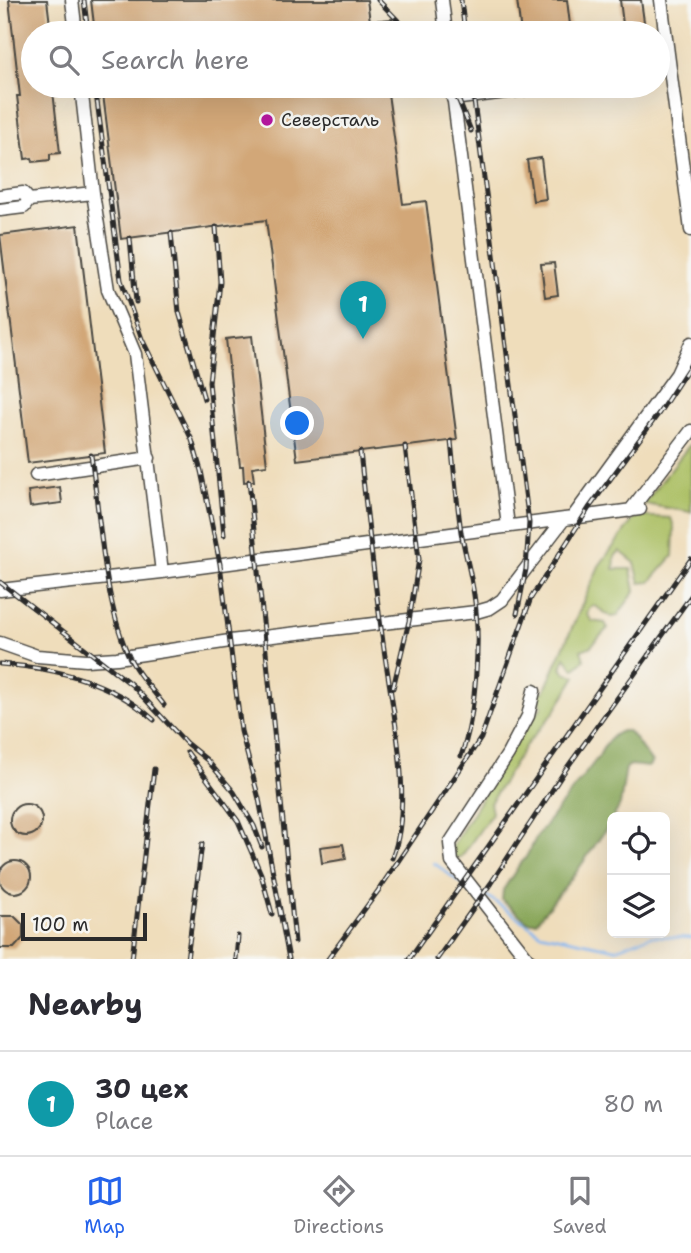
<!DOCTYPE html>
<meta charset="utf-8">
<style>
body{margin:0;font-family:"Shantell Sans",sans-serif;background:#f2f2f3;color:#2b2b33}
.controls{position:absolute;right:21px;bottom:21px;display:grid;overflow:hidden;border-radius:10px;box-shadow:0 7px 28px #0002}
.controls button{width:63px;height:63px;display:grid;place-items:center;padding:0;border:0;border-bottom:2px solid #e1e1e2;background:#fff;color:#2b2b33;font:35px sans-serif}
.scale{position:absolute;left:21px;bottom:18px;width:126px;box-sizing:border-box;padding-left:7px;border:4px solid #2b2b2b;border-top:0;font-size:19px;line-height:24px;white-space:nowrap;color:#2b2b2b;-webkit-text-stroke:5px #f6f6f2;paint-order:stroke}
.you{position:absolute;left:298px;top:424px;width:24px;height:24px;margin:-18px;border:5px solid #fff;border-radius:50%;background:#1a73e8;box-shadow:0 0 0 10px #1a73e833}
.badge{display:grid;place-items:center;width:46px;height:46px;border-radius:50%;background:#2563eb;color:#fff;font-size:23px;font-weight:700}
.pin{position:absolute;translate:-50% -58px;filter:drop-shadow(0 2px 4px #0008)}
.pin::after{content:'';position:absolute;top:37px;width:24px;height:21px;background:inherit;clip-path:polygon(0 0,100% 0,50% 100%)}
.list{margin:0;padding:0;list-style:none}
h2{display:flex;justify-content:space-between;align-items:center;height:91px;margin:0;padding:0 28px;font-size:30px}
h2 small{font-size:23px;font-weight:400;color:#7c7c81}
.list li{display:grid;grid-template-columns:46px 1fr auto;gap:21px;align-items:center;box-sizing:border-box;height:105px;padding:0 28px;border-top:2px solid #e1e1e2}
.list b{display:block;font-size:26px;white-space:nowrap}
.list p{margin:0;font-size:23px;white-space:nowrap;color:#7c7c81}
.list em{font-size:23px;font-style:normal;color:#7c7c81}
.icon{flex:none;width:38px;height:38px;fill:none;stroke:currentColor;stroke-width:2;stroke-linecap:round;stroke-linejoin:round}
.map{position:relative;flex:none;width:691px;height:959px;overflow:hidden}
.search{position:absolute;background:#fff;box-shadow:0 7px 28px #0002;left:21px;right:21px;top:21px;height:77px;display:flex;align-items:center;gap:18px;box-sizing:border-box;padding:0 24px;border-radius:38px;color:#7c7c81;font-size:26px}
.sheet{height:196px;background:#fff}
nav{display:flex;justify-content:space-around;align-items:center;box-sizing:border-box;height:98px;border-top:2px solid #e1e1e2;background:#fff;font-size:19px;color:#7c7c81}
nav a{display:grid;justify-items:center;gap:4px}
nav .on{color:#2563eb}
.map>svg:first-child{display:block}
.green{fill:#abbf63;stroke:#6b7547;stroke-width:2}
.forest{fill:#88a659;stroke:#5a6842;stroke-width:2}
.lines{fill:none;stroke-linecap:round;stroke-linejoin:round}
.stream{stroke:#83b5ef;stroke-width:2.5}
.building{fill:#d2a778}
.minor-casing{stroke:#484641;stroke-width:15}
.minor{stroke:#fff;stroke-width:12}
.rail-casing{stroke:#2b2b2b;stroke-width:5}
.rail{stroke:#f6f6f2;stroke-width:2.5;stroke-dasharray:8;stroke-linecap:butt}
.poi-dot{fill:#b5179e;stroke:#f6f6f2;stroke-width:2.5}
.labels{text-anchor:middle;stroke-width:5;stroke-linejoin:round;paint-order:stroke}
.poi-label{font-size:18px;fill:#2b2b2b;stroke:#f6f6f2;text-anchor:start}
</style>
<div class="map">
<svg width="691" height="959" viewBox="0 0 691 959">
<rect width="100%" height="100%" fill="#f6f6f2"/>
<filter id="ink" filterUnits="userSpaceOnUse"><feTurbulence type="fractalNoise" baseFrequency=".0143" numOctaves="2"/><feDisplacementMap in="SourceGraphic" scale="14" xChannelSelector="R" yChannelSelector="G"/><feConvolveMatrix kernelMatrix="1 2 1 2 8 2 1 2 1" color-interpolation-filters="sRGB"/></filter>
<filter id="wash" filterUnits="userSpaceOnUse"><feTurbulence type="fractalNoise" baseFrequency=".00686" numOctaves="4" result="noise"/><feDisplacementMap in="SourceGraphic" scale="28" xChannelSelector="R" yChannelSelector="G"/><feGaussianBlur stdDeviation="1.57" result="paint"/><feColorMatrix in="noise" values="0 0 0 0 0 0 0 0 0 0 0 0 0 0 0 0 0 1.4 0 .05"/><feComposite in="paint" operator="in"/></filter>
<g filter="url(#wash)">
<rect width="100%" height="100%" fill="#efddbb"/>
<!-- green -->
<path class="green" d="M 691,443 L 691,512 L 644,504 Z
M 636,516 L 671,518 L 674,527 L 673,556 L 650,582 L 640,583 L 635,563 L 620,551 L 615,556 L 614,569 L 631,569 L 635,591 L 617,616 L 611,617 L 595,606 L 590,607 L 587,614 L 592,621 L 605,623 L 608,628 L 590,647 L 581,650 L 584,660 L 574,669 L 565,657 L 561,668 L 565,673 L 576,676 L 555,711 L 525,746 L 490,803 L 492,813 L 461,857 L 454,858 L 452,847 L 524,727 L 542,707 L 537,692 L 544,692 L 599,566 Z"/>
<!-- forest -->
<path class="forest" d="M 622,731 L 628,731 L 632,735 L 652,763 L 648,767 L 631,765 L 626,767 L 620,805 L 611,822 L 575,874 L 536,922 L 528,922 L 502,900 L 503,890 L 520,864 L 525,859 L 537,836 L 599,756 C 604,746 610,735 622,731 Z"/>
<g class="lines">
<!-- stream -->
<path class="stream" d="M 434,863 L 462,884
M 484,894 L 540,933 L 615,949 L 651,936 L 691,938"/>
</g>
<g id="blocks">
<!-- building -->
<path class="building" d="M 9,0 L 47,0 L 51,33 L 33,33 L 33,86 L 50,86 L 51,91 L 53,91 L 60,153 L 50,154 L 50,160 L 33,162 L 32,158 L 25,159 L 17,96 L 20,96 Z
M 91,0 L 367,0 L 370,21 L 392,19 L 393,33 L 95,33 Z
M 517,0 L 567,0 L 571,33 L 521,33 Z
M 620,0 L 641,0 L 645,29 L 624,32 Z
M 102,86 L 387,86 L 403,204 L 426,201 L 457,440 L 297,460 L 266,220 L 121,239 Z
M 541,158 L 546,199 L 533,201 L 527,160 Z
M 78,225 L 105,453 L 28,463 L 0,235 Z
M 554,263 L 558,295 L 545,297 L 541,264 Z
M 252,336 L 267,465 L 252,467 L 254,481 L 244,482 L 243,466 L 240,466 L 226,339 Z
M 60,487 L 62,503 L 30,507 L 28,491 Z
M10 820a16 16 0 1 1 32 0a16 16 0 1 1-32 0Z
M 343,844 L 346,859 L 322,863 L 320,847 Z
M-1 877a16 16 0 1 1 32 0a16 16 0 1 1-32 0Z
M 0,916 L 14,916 L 23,925 L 23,938 L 14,948 L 0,948 Z"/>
</g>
</g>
<g filter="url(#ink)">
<use href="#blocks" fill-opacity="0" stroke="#484641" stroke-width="2"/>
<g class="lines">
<defs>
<path id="minor" d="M 72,0 L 76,33
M 442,0 L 446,33
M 661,0 L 691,230
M 81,86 L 93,193 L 108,290 L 135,354 L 162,572
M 452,86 L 508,526
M 453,99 L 552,86
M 0,196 L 23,193 L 29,200
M 0,210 L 24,207 L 29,200 L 93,193
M 36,475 L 149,458
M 630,511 L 691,431
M 573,517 L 677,374 L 691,343
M 0,590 L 162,572 L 640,509
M 0,643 L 37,656 L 86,660 L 117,658 L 230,641 L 476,612 L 490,608 L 502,600 L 564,519
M 528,959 L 452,862 L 450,843 L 508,754 L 528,716 L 534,691"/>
</defs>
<!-- minor casing -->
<use href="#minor" class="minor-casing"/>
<!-- minor -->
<use href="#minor" class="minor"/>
<defs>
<path id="rail" d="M 84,0 L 88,33
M 378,0 L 410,33
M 461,0 L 465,33
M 95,86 L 121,280 L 142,339 L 192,440 L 201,471 L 220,564 L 241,731 L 259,799 L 281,915
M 449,86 L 459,101 L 471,131
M 472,86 L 529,523 L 526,569 L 517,614
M 216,227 L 220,282 L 209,382 L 224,535
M 171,233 L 179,312 L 204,399
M 130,238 L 136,302
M 451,441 C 454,471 457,502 461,532 C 465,553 471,574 474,595 C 481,637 476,716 461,756
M 360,452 C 367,515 374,579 383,642 C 391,705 415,799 392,858
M 91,455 C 100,515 103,596 127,652 C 135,672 151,688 164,705
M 249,481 L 295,942
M 0,582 L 132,685 L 186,743 L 207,760 L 234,792 L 254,826 L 262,847
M 0,664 C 56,668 111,681 154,720
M 393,688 L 409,621 L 419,559 L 405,446
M 187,752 L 238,821 L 261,874 L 272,914
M 279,907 L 289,959
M 132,959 L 154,769
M 187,959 L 202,844
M 236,959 L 238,936
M 328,959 L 378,891 L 481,738 L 531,598 L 589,508 L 659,413 L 691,364
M 409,959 L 691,559
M 437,959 L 491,883 L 566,769 L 691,596"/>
</defs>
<!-- rail casing -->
<use href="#rail" class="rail-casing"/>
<!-- rail -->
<use href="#rail" class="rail"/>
</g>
</g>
<!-- markers -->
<circle class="poi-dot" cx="267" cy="120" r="7"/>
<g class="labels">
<!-- poi labels -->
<g class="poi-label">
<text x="281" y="126">Северсталь</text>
</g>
</g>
</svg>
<div class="controls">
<button><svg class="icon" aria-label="locate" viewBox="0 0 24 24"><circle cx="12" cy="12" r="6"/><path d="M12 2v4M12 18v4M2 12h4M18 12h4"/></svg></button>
<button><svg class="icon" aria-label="layers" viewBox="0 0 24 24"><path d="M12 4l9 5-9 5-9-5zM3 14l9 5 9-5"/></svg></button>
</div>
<div class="scale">100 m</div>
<div class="you"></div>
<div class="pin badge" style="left:363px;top:339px;background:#0f9aa8">1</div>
<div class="search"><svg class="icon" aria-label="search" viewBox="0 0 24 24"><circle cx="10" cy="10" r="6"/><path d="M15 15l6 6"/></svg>Search here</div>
</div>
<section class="sheet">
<h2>Nearby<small></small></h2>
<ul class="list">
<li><span class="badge" style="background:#0f9aa8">1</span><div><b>30 цех</b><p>Place</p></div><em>80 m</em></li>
</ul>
</section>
<nav>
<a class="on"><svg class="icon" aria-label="map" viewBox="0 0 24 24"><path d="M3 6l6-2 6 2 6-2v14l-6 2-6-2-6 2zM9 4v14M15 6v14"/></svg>Map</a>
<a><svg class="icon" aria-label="directions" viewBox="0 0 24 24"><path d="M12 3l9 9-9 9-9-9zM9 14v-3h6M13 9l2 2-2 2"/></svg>Directions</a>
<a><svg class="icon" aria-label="saved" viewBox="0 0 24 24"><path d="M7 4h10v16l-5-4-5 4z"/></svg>Saved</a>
</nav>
